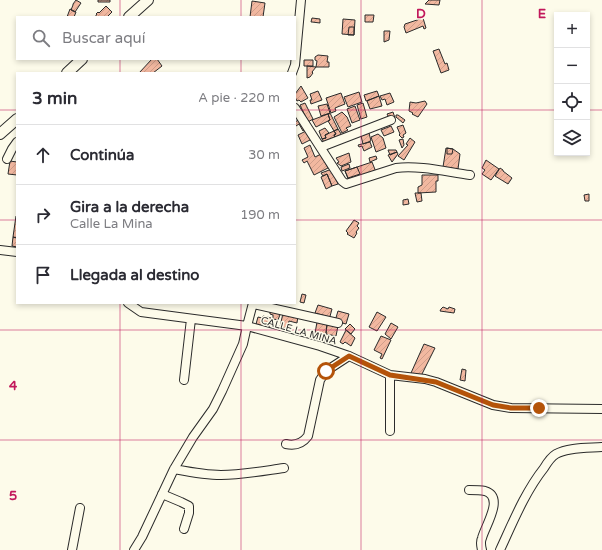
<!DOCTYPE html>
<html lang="es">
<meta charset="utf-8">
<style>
body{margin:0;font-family:"Varela Round",sans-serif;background:#f7f7f7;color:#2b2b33}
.controls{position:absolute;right:12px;top:12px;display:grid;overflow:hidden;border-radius:0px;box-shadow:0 2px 6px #0003}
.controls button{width:36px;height:36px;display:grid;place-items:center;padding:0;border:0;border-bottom:1px solid #e1e1e2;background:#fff;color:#2b2b33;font:20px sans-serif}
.stop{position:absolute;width:12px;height:12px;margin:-9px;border:3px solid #b45309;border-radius:50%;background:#fff}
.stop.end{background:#b45309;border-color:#fff;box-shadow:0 1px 4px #0008}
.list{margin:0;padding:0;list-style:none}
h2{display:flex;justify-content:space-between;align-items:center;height:52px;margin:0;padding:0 16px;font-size:17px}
h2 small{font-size:13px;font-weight:400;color:#7c7c81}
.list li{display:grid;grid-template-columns:26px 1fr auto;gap:12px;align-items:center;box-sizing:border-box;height:60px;padding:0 16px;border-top:1px solid #e1e1e2}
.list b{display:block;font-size:15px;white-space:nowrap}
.list p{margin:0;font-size:13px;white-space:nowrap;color:#7c7c81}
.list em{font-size:13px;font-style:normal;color:#7c7c81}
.icon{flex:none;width:22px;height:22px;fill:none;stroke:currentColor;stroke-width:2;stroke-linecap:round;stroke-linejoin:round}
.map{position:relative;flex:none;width:602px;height:550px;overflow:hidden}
.search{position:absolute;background:#fff;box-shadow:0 2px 6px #0003;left:16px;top:16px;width:280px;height:44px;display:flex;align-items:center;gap:10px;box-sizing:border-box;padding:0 14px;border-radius:0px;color:#7c7c81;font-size:15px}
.panel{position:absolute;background:#fff;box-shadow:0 2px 6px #0003;left:16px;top:72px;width:280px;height:232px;border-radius:0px}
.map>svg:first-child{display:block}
.building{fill:url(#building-hatch);stroke:#2b2b2b}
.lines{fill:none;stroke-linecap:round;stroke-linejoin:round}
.minor-casing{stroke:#2b2b2b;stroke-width:10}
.major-casing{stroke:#2b2b2b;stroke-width:12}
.minor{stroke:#fdfbea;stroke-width:8}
.major{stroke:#fdfbea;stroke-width:10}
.route{stroke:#b45309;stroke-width:5}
.grid{fill:none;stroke:#c2185b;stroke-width:1;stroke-opacity:0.55}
.labels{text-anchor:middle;stroke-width:3;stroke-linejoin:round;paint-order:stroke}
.street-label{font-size:10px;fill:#2b2b2b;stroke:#fdfbea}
.grid-label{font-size:13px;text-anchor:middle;font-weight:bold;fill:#c2185b;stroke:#fdfbea;stroke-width:3;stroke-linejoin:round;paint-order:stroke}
</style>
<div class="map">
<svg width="602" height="550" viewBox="0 0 602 550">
<defs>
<pattern id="building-hatch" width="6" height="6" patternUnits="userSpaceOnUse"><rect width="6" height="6" fill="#f2b8a0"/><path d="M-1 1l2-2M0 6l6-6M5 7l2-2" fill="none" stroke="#d09e8a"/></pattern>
</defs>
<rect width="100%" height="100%" fill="#fdfbea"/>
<!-- building -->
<path class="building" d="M 76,0 L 81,3 L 75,12 L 71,10 L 73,5 L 73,4 Z
M 98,0 L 110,0 L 110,2 L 98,2 Z
M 429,0 L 440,0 L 439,5 L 425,4 Z
M 252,1 L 265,3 L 263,17 L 250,17 Z
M 106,6 L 112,12 L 107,17 L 95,17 L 97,14 L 96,14 L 98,12 L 99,13 Z
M 70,9 L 76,12 L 74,17 L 67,17 Z
M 365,15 L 374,15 L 373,22 L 365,22 Z
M 312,18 L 320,19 L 320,23 L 312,22 L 311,22 Z
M 423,18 L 426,28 L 424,29 L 423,26 L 406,33 L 404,27 L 405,24 Z
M 343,19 L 355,20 L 354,35 L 342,34 Z
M 349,27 L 354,27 L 354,35 L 348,35 Z
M 384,31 L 390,31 L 389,40 L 384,42 Z
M 439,49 L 445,64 L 447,63 L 449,70 L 441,73 L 433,51 Z
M 318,55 L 328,56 L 327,62 L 329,62 L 329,67 L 316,67 L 317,61 L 315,60 L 315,57 Z
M 152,59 L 157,59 L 162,66 L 153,73 L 139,73 Z
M 304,60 L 313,60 L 313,66 L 304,66 Z
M 307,66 L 316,67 L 312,72 L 313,73 L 310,77 L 307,78 Z
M 301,86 L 308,98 L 301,102 L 299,100 L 297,101 L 295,97 L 295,94 Z
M 318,91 L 322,100 L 311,104 L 310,100 L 312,100 L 310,94 Z
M 377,91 L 379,96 L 366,101 L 364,95 Z
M 359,92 L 362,102 L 348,107 L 344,97 Z
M 341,93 L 345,104 L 335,108 L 336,111 L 331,113 L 326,98 Z
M 390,93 L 394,102 L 387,105 L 385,99 L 382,100 L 380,96 Z
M 379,96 L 382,106 L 370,109 L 367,101 Z
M 425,101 L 427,104 L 418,117 L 412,114 L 413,113 L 409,111 L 410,102 L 416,103 Z
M 305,103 L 313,119 L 308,122 L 300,105 Z
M 363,103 L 367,117 L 361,119 L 357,105 Z
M 327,104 L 330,113 L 321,116 L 318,106 Z
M 355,106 L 360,120 L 352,123 L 347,109 Z
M 342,112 L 347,117 L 351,126 L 346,128 L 348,130 L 342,133 L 334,117 Z
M 393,112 L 395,118 L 390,120 L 387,114 Z
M 330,113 L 338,129 L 334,131 L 328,121 L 330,120 L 328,114 Z
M 328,114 L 330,120 L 316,127 L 312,120 Z
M 396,115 L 398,115 L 405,120 L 403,123 L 396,117 Z
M 300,119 L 306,129 L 303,131 L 299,124 L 296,126 L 295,124 L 295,122 Z
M 403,125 L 406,133 L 403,135 L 404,137 L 402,138 L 399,135 L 400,134 L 397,127 Z
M 391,126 L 394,132 L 384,136 L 381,130 Z
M 325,128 L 329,133 L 325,135 L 326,138 L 322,139 L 319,131 Z
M 338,129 L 343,137 L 336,140 L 334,135 L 336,134 L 334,131 Z
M 308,130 L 312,139 L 302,144 L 298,135 Z
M 334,131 L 336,134 L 334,135 L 336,140 L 325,144 L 322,139 L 326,138 L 325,135 Z
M 369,133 L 371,141 L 363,144 L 361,136 Z
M 378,134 L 383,138 L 386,148 L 376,152 L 371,137 Z
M 410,138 L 415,142 L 404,160 L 398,156 L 408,145 L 406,144 Z
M 403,139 L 404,145 L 402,148 L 399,140 Z
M 370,142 L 372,147 L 364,151 L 362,146 L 359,147 L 358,145 Z
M 310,145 L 315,157 L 321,154 L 328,168 L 314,175 L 307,161 L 304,163 L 302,160 L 308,157 L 304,148 Z
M 446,148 L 453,149 L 460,154 L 458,169 L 443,167 Z
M 447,148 L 453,149 L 452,154 L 447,154 Z
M 388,150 L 396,150 L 397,152 L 390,155 Z
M 397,152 L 398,154 L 392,162 L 388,155 Z
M 349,153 L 351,162 L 341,166 L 337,163 L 339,162 L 336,158 Z
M 376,156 L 377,159 L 370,162 L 369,158 Z
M 486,160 L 499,169 L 491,180 L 482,174 L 485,170 L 482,168 Z
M 10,161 L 17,162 L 17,175 L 8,174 Z
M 372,162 L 376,172 L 349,181 L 345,171 Z
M 349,164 L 350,168 L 342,171 L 341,167 Z
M 357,167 L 360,174 L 348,178 L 345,171 Z
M 500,168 L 503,170 L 503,171 L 512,178 L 508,184 L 495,176 Z
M 332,169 L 338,184 L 332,186 L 327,174 L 323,176 L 321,173 Z
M 327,174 L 332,186 L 326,189 L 321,177 Z
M 422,175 L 438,175 L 438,181 L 436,181 L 436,192 L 418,193 L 418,187 L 422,185 Z
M 415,193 L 421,193 L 422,201 L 417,202 Z
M 589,194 L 589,201 L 585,201 L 584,195 Z
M 408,199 L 409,204 L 403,205 L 403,200 Z
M 16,216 L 17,216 L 17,238 L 13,237 Z
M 354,220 L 359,223 L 357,226 L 359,228 L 356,232 L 357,233 L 354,238 L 347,234 L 348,233 L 346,231 Z
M 13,237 L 17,238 L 17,247 L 12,246 Z
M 302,294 L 306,295 L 304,303 L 300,302 Z
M 318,305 L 332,309 L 329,320 L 325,319 L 326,316 L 315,313 Z
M 443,307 L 448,309 L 449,307 L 455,309 L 454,313 L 440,311 L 441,309 Z
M 270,311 L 281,312 L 278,320 L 273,319 L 273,315 L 270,314 Z
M 338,311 L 349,314 L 346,324 L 335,321 Z
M 377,312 L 386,317 L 377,331 L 369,327 Z
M 283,313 L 298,316 L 297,323 L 289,321 L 287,329 L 280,327 Z
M 263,316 L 271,318 L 269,327 L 256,324 L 258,317 L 262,318 Z
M 317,322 L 327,324 L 325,341 L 314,339 Z
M 391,323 L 398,327 L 391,339 L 385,334 Z
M 327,324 L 338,326 L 336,336 L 326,334 Z
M 350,324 L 355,329 L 351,334 L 345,329 Z
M 346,330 L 355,338 L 351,346 L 345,342 L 343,344 L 340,342 Z
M 381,336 L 391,340 L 382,359 L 380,358 L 382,354 L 374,350 Z
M 424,344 L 435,348 L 421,376 L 411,373 Z
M 462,369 L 466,370 L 465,381 L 460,380 Z"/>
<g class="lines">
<defs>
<path id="minor" d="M 292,73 L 295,65 L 301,0
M 295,108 L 342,181 L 346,184 L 396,168 C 419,165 447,172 470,175
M 321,147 L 391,120
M 7,159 L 12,149 L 17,142
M 0,250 L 17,252
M 128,303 L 141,312 L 247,326 L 320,346 L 349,356 L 390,375 L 425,379 L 436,382 L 493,405 L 511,408 L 602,409
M 253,304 L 338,323
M 390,375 L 390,431
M 184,380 L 191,319
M 286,444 C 295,446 302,444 308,436 L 320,380 L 326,371 L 349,356
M 174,469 C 190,472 205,475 221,475 C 242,475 263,471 284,468
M 469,490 C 474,490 480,490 485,491 C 505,497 485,526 482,538 C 480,542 481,546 482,550
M 162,494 L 181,502 L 189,506 L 189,513 L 184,529
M 72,550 L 80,508
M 134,550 L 142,537 L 174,469 L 193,437 L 213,409 L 222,391 L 243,344 L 247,326 L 253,303
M 500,550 C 513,522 525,492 544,468 C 547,463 551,457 556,454 C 568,447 589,448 602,447"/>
<path id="major" d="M 129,17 L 148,0
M 67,73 L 82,59
M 0,134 L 17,119"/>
</defs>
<!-- minor casing -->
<use href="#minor" class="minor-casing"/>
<!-- major casing -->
<use href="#major" class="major-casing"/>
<!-- minor -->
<use href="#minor" class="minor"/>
<!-- major -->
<use href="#major" class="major"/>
</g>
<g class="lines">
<!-- route -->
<path class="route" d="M 326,371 L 349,356 L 390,375 L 436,382 L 493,405 L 511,408 L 539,408"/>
</g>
<!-- grid -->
<path class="grid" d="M 120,0 L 120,17M 241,0 L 241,17M 361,0 L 361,550M 482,0 L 482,550M 120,59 L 120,73M 241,59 L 241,73M 0,110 L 17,110M 295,110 L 557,110M 587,110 L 602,110M 0,220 L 17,220M 295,220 L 602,220M 120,303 L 120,550M 241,303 L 241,550M 0,330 L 602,330M 0,440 L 602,440"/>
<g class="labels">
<!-- street labels -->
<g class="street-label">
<text transform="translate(299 330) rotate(16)" y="4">CALLE LA MINA</text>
</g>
</g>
<g class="grid-label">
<text x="421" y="18">D</text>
<text x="542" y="18">E</text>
<text x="13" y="390">4</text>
<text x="13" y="500">5</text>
</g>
</svg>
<div class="controls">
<button>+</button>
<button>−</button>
<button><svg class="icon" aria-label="locate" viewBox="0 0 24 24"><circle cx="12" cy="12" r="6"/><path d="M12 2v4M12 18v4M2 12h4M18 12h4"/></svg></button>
<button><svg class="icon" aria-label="layers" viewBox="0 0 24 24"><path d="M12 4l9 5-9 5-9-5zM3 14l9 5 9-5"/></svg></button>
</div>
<div class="stop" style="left:326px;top:371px"></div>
<div class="stop end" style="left:539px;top:408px"></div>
<div class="search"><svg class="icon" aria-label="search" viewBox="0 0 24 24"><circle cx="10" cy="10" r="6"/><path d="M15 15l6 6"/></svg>Buscar aquí</div>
<section class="panel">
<h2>3 min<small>A pie · 220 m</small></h2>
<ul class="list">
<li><svg class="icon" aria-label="ahead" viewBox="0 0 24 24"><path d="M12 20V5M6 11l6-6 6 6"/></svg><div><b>Continúa</b></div><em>30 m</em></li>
<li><svg class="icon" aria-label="right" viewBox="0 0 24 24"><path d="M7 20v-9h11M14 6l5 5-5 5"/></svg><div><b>Gira a la derecha</b><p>Calle La Mina</p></div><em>190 m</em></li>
<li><svg class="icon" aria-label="arrive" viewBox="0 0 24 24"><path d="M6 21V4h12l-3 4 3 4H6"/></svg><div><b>Llegada al destino</b></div></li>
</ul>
</section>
</div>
